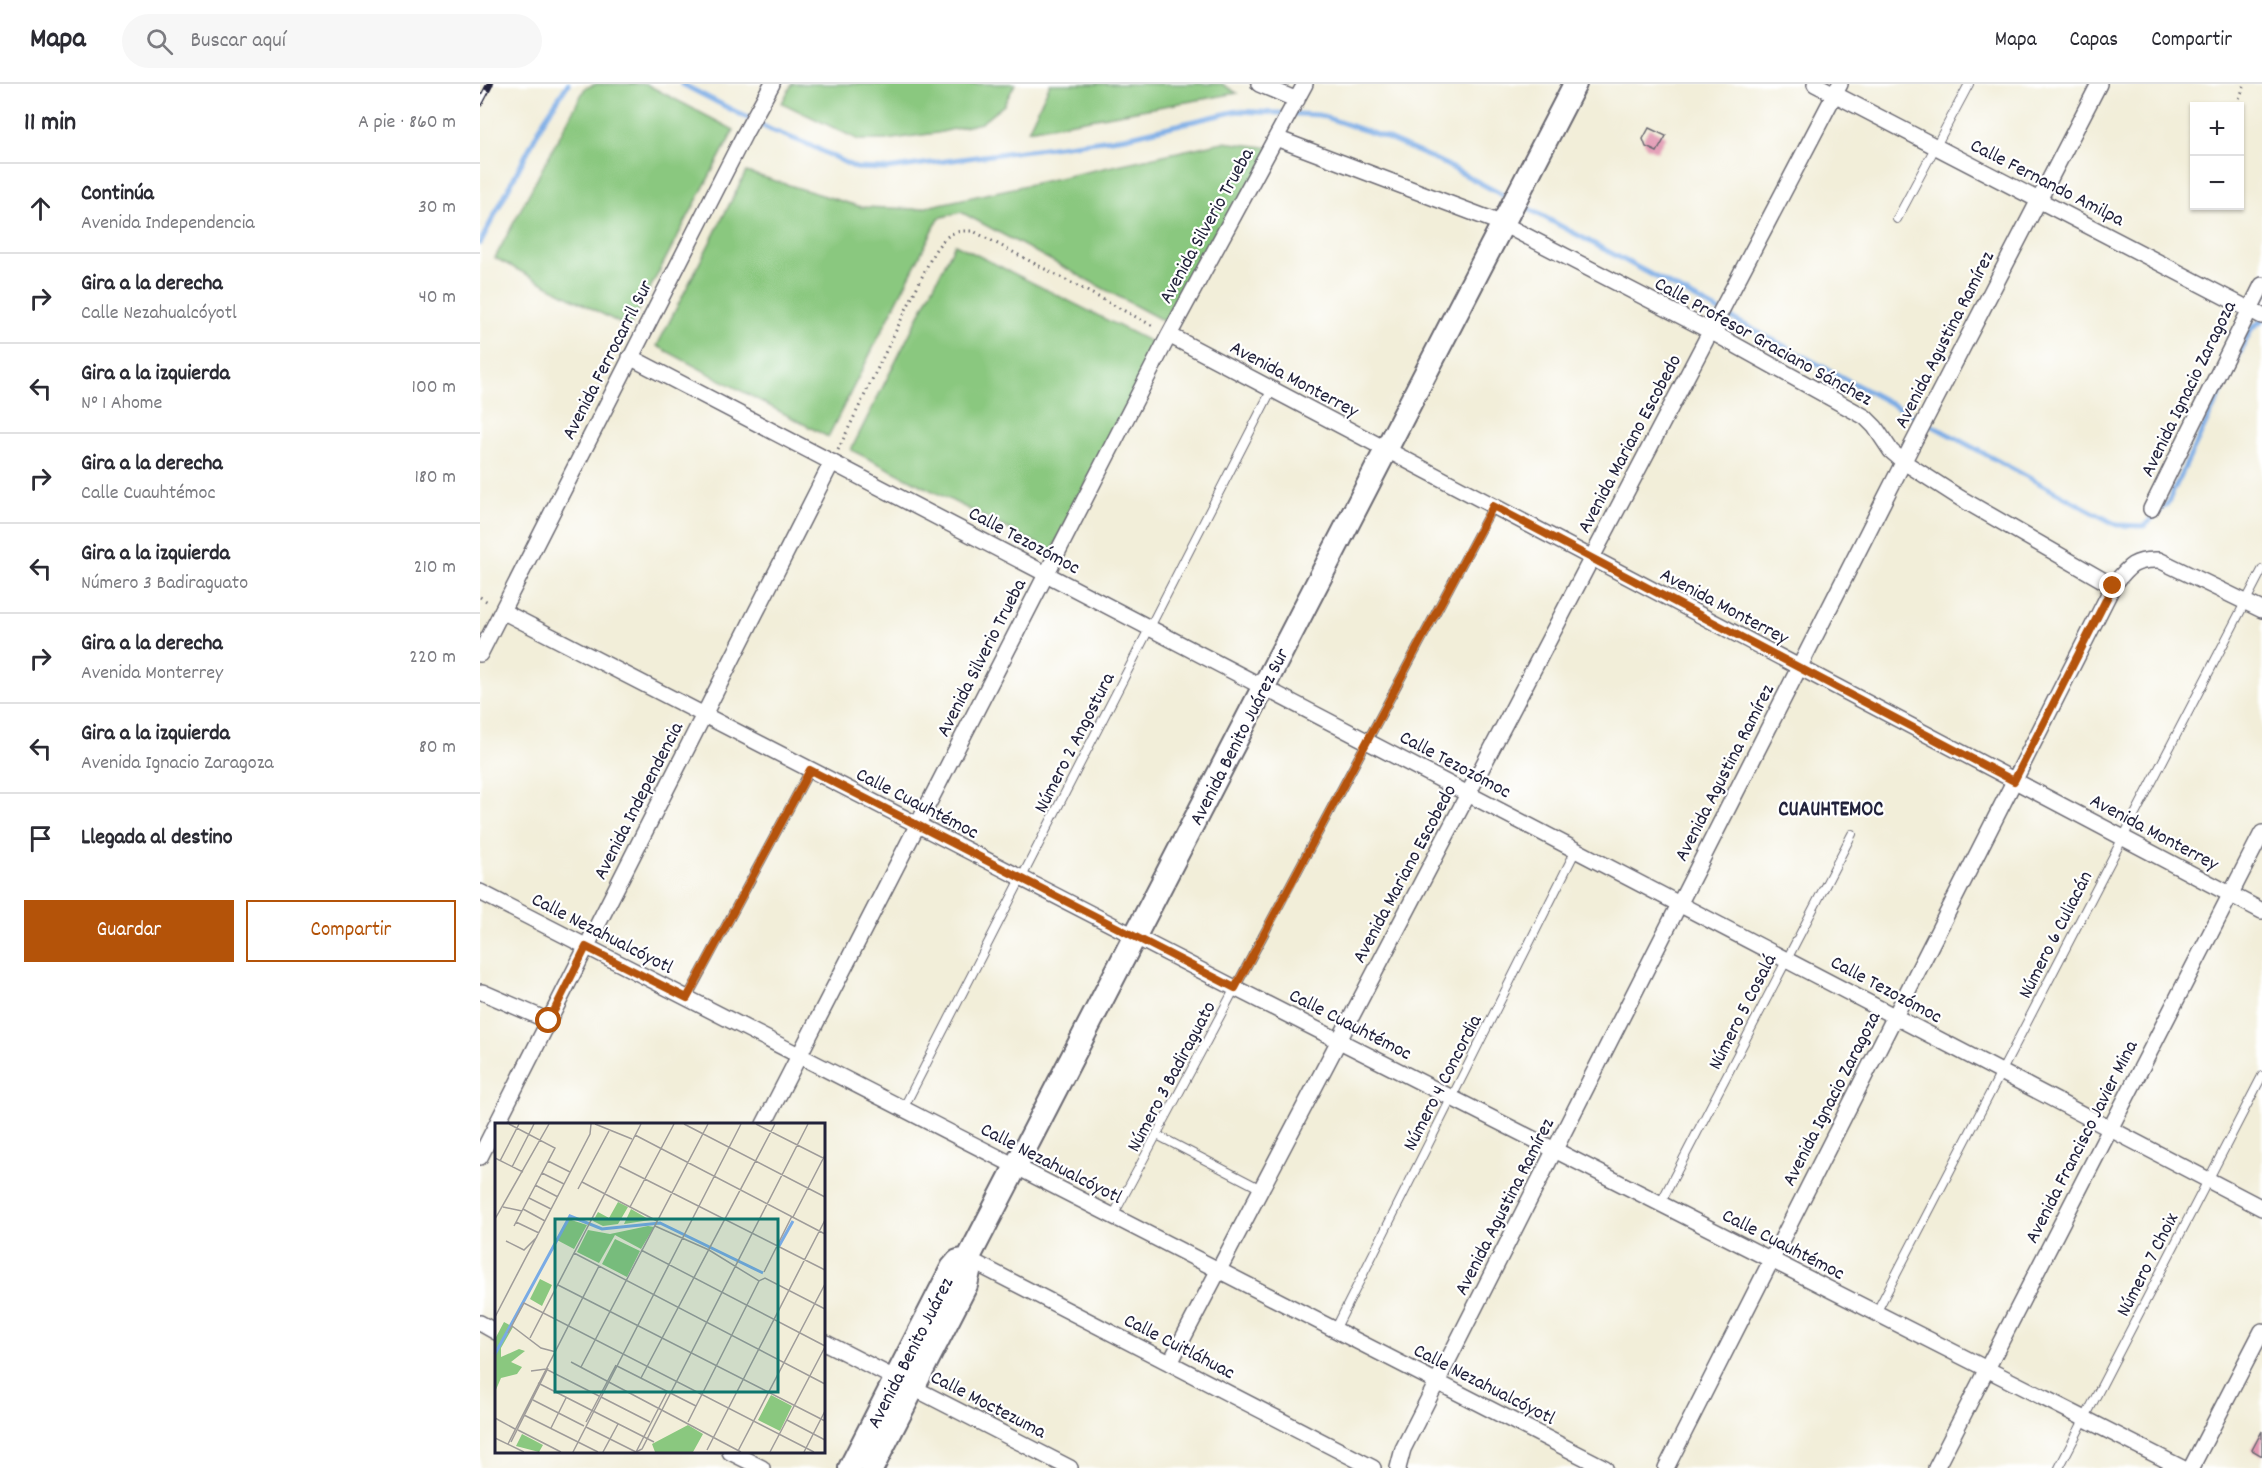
<!DOCTYPE html>
<html lang="es">
<meta charset="utf-8">
<style>
body{margin:0;font-family:Dekko,sans-serif;background:#f7f7f7;color:#2b2b33}
.controls{position:absolute;right:18px;top:18px;display:grid;overflow:hidden;border-radius:0px;box-shadow:0 2px 4px #0004}
.controls button{width:54px;height:54px;display:grid;place-items:center;padding:0;border:0;border-bottom:2px solid #e1e1e2;background:#fff;color:#2b2b33;font:30px sans-serif}
.stop{position:absolute;width:18px;height:18px;margin:-14px;border:4px solid #b45309;border-radius:50%;background:#fff}
.stop.end{background:#b45309;border-color:#fff;box-shadow:0 2px 6px #0008}
.list{margin:0;padding:0;list-style:none}
h2{display:flex;justify-content:space-between;align-items:center;height:78px;margin:0;padding:0 24px;font-size:26px}
h2 small{font-size:20px;font-weight:400;color:#7c7c81}
.list li{display:grid;grid-template-columns:39px 1fr auto;gap:18px;align-items:center;box-sizing:border-box;height:90px;padding:0 24px;border-top:2px solid #e1e1e2}
.list b{display:block;font-size:22px;white-space:nowrap}
.list p{margin:0;font-size:20px;white-space:nowrap;color:#7c7c81}
.list em{font-size:20px;font-style:normal;color:#7c7c81}
.actions{display:flex;gap:12px;padding:18px 24px}
.actions a{flex:1;padding:14px 0;border:2px solid #b45309;border-radius:0px;text-align:center;font-size:21px;color:#b45309}
.actions .main{background:#b45309;color:#fff}
.icon{flex:none;width:33px;height:33px;fill:none;stroke:currentColor;stroke-width:2;stroke-linecap:round;stroke-linejoin:round}
.map{position:relative;flex:none;width:1782px;height:1384px;overflow:hidden}
header{display:flex;align-items:center;gap:36px;box-sizing:border-box;height:84px;padding:0 30px;background:#fff;border-bottom:2px solid #e1e1e2}
header strong{font-size:28px}
nav{display:flex;gap:33px;margin-inline-start:auto;font-size:21px}
.search{width:420px;height:54px;background:#f7f7f7;display:flex;align-items:center;gap:15px;box-sizing:border-box;padding:0 21px;border-radius:33px;color:#7c7c81;font-size:22px}
main{display:flex}
aside{flex:1;background:#fff}
.map>svg:first-child{display:block}
.green{fill:#8ac87f;stroke:#56755d;stroke-width:1.5}
.lines{fill:none;stroke-linecap:round;stroke-linejoin:round}
.stream{stroke:#79abe5;stroke-width:5}
.building{fill:#e195b0}
.lane-casing{stroke:#6b6972;stroke-width:10}
.street-casing{stroke:#6b6972;stroke-width:18}
.secondary-casing{stroke:#6b6972;stroke-width:26}
.path{stroke:#6b6972;stroke-width:3;stroke-dasharray:1.5 4.5;stroke-linecap:butt}
.lane{stroke:#fff;stroke-width:8}
.street{stroke:#fff;stroke-width:15}
.secondary{stroke:#fff;stroke-width:22}
.rail-casing{stroke:#22223b;stroke-width:7}
.rail{stroke:#fff;stroke-width:4.5;stroke-dasharray:14;stroke-linecap:butt}
.route{stroke:#b45309;stroke-width:8}
.labels{text-anchor:middle;stroke-width:4.5;stroke-linejoin:round;paint-order:stroke}
.street-label{font-size:20px;fill:#22223b;stroke:#fff}
.neighbourhood-label{font-size:21px;font-weight:bold;fill:#22223b;stroke:#fff}
.inset-river{fill:none;stroke:#79abe5;stroke-width:3}
.inset-road{fill:none;stroke:#9f9c9a;stroke-width:1.5}
.view{fill:#0f766e;fill-opacity:0.15;stroke:#0f766e;stroke-width:3}
.inset-edge{fill:none;stroke:#22223b;stroke-width:3}
</style>
<header>
<strong>Mapa</strong>
<div class="search"><svg class="icon" aria-label="search" viewBox="0 0 24 24"><circle cx="10" cy="10" r="6"/><path d="M15 15l6 6"/></svg>Buscar aquí</div>
<nav><a>Mapa</a><a>Capas</a><a>Compartir</a></nav>
</header>
<main>
<aside>
<h2>11 min<small>A pie · 860 m</small></h2>
<ul class="list">
<li><svg class="icon" aria-label="ahead" viewBox="0 0 24 24"><path d="M12 20V5M6 11l6-6 6 6"/></svg><div><b>Continúa</b><p>Avenida Independencia</p></div><em>30 m</em></li>
<li><svg class="icon" aria-label="right" viewBox="0 0 24 24"><path d="M7 20v-9h11M14 6l5 5-5 5"/></svg><div><b>Gira a la derecha</b><p>Calle Nezahualcóyotl</p></div><em>40 m</em></li>
<li><svg class="icon" aria-label="left" viewBox="0 0 24 24"><path d="M17 20v-9H6M10 6l-5 5 5 5"/></svg><div><b>Gira a la izquierda</b><p>N° 1 Ahome</p></div><em>100 m</em></li>
<li><svg class="icon" aria-label="right" viewBox="0 0 24 24"><path d="M7 20v-9h11M14 6l5 5-5 5"/></svg><div><b>Gira a la derecha</b><p>Calle Cuauhtémoc</p></div><em>180 m</em></li>
<li><svg class="icon" aria-label="left" viewBox="0 0 24 24"><path d="M17 20v-9H6M10 6l-5 5 5 5"/></svg><div><b>Gira a la izquierda</b><p>Número 3 Badiraguato</p></div><em>210 m</em></li>
<li><svg class="icon" aria-label="right" viewBox="0 0 24 24"><path d="M7 20v-9h11M14 6l5 5-5 5"/></svg><div><b>Gira a la derecha</b><p>Avenida Monterrey</p></div><em>220 m</em></li>
<li><svg class="icon" aria-label="left" viewBox="0 0 24 24"><path d="M17 20v-9H6M10 6l-5 5 5 5"/></svg><div><b>Gira a la izquierda</b><p>Avenida Ignacio Zaragoza</p></div><em>80 m</em></li>
<li><svg class="icon" aria-label="arrive" viewBox="0 0 24 24"><path d="M6 21V4h12l-3 4 3 4H6"/></svg><div><b>Llegada al destino</b></div></li>
</ul>
<div class="actions"><a class="main">Guardar</a><a>Compartir</a></div>
</aside>
<div class="map">
<svg width="1782" height="1384" viewBox="0 0 1782 1384">
<rect width="100%" height="100%" fill="#fff"/>
<filter id="ink" filterUnits="userSpaceOnUse"><feTurbulence type="fractalNoise" baseFrequency=".0167" numOctaves="2"/><feDisplacementMap in="SourceGraphic" scale="12" xChannelSelector="R" yChannelSelector="G"/><feConvolveMatrix kernelMatrix="1 2 1 2 8 2 1 2 1" color-interpolation-filters="sRGB"/></filter>
<filter id="wash" filterUnits="userSpaceOnUse"><feTurbulence type="fractalNoise" baseFrequency=".008" numOctaves="4" result="noise"/><feDisplacementMap in="SourceGraphic" scale="24" xChannelSelector="R" yChannelSelector="G"/><feGaussianBlur stdDeviation="1.35" result="paint"/><feColorMatrix in="noise" values="0 0 0 0 0 0 0 0 0 0 0 0 0 0 0 0 0 1.4 0 .05"/><feComposite in="paint" operator="in"/></filter>
<g filter="url(#wash)">
<rect width="100%" height="100%" fill="#f2eed9"/>
<!-- green -->
<path class="green" d="M 117,0 L 166,0 L 254,46 L 149,244 L 15,174 L 105,4 Z
M 312,0 L 535,0 L 524,21 L 501,39 L 457,49 L 405,56 L 379,56 L 302,19 Z
M 570,0 L 742,0 L 757,9 L 548,46 Z
M 743,58 L 794,64 L 691,241 L 481,128 L 459,134 L 348,353 L 177,262 L 266,88 L 381,123 L 437,125 Z
M 475,160 L 677,261 L 572,467 L 371,366 Z"/>
<g class="lines">
<!-- stream -->
<path class="stream" d="M 202,0 L 291,46 L 332,62 L 376,84 L 406,85 L 646,53 L 757,27 L 839,31 L 904,53 L 961,78 L 1030,115
M 1038,119 L 1637,441 L 1664,442 L 1687,420 L 1772,244 L 1782,236
M 0,159 L 64,36 L 88,0"/>
</g>
<g id="blocks">
<!-- building -->
<path class="building" d="M 1169,44 L 1186,52 L 1177,68 L 1166,63 L 1163,55 Z
M 1782,1347 L 1782,1372 L 1772,1366 Z"/>
</g>
</g>
<g filter="url(#ink)">
<use href="#blocks" fill-opacity="0" stroke="#6b6972" stroke-width="1.5"/>
<g class="lines">
<defs>
<path id="lane" d="M 1417,135 L 1489,0
M 207,914 L 330,686
M 423,1025 L 792,305
M 677,1051 L 781,1105
M 1180,1120 L 1372,750
M 633,1132 L 1013,422
M 1396,1229 L 1782,486
M 855,1246 L 1096,766
M 1579,1384 L 1782,992"/>
<path id="street" d="M 779,0 L 817,16
M 1335,0 L 1782,232
M 796,54 L 1023,140 L 1230,247 L 1385,333 L 1395,343 L 1411,367 L 1424,378 L 1480,414 L 1633,502 C 1648,483 1653,475 1679,476 L 1782,526
M 689,251 L 1782,827
M 150,273 L 1782,1124
M 1671,425 L 1782,201
M 22,527 L 755,904 L 1702,1384
M 0,570 L 264,51 L 292,0
M 0,808 L 1125,1384
M 2,908 L 69,937
M 284,1040 L 689,251 L 825,0
M 0,1073 L 352,378
M 488,1175 L 893,1384
M 0,1239 L 16,1248
M 344,1258 L 590,1384
M 690,1279 L 1360,0
M 250,1368 L 282,1384
M 918,1384 L 923,1365 L 1430,365 L 1619,0
M 1186,1384 L 1633,502
M 1456,1384 L 1782,749
M 1711,1384 L 1782,1247"/>
<path id="secondary" d="M 488,1175 L 1095,0
M 370,1384 L 472,1184 L 478,1177 L 488,1175
M 392,1384 L 486,1201 L 490,1183 L 488,1175"/>
</defs>
<!-- lane casing -->
<use href="#lane" class="lane-casing"/>
<!-- street casing -->
<use href="#street" class="street-casing"/>
<!-- secondary casing -->
<use href="#secondary" class="secondary-casing"/>
<!-- path -->
<path class="path" d="M 1757,20 L 1765,0
M 358,366 L 454,168 C 466,151 472,146 493,147 L 675,243
M 0,513 L 8,518"/>
<!-- lane -->
<use href="#lane" class="lane"/>
<!-- street -->
<use href="#street" class="street"/>
<!-- secondary -->
<use href="#secondary" class="secondary"/>
<defs>
<path id="rail" d="M 0,19 L 10,0"/>
</defs>
<!-- rail casing -->
<use href="#rail" class="rail-casing"/>
<!-- rail -->
<use href="#rail" class="rail"/>
</g>
</g>
<g class="lines" filter="url(#ink)">
<!-- route -->
<path class="route" d="M 69,937 L 106,863 L 207,914 L 330,686 L 755,904 L 1013,422 L 1534,697 L 1633,502"/>
</g>
<g class="labels">
<!-- street labels -->
<g class="street-label">
<text transform="translate(1568 97) rotate(27)" y="7">Calle Fernando Amilpa</text>
<text transform="translate(725 141) rotate(-61)" y="7">Avenida Silverio Trueba</text>
<text transform="translate(1463 255) rotate(-63)" y="7">Avenida Agustina Ramírez</text>
<text transform="translate(1284 256) rotate(29)" y="7">Calle Profesor Graciano Sánchez</text>
<text transform="translate(126 275) rotate(-63)" y="7">Avenida Ferrocarril Sur</text>
<text transform="translate(815 294) rotate(28)" y="7">Avenida Monterrey</text>
<text transform="translate(1707 304) rotate(-64)" y="7">Avenida Ignacio Zaragoza</text>
<text transform="translate(1148 359) rotate(-62)" y="7">Avenida Mariano Escobedo</text>
<text transform="translate(545 455) rotate(28)" y="7">Calle Tezozómoc</text>
<text transform="translate(1245 521) rotate(28)" y="7">Avenida Monterrey</text>
<text transform="translate(500 573) rotate(-63)" y="7">Avenida Silverio Trueba</text>
<text transform="translate(758 652) rotate(-63)" y="7">Avenida Benito Juárez Sur</text>
<text transform="translate(593 658) rotate(-63)" y="7">Número 2 Angostura</text>
<text transform="translate(976 679) rotate(28)" y="7">Calle Tezozómoc</text>
<text transform="translate(1243 688) rotate(-63)" y="7">Avenida Agustina Ramírez</text>
<text transform="translate(157 716) rotate(-63)" y="7">Avenida Independencia</text>
<text transform="translate(438 718) rotate(27)" y="7">Calle Cuauhtémoc</text>
<text transform="translate(1675 747) rotate(28)" y="7">Avenida Monterrey</text>
<text transform="translate(923 789) rotate(-62)" y="7">Avenida Mariano Escobedo</text>
<text transform="translate(123 848) rotate(27)" y="7">Calle Nezahualcóyotl</text>
<text transform="translate(1574 850) rotate(-63)" y="7">Número 6 Culiacán</text>
<text transform="translate(1407 904) rotate(28)" y="7">Calle Tezozómoc</text>
<text transform="translate(1261 927) rotate(-63)" y="7">Número 5 Cosalá</text>
<text transform="translate(871 939) rotate(27)" y="7">Calle Cuauhtémoc</text>
<text transform="translate(690 992) rotate(-62)" y="7">Número 3 Badiraguato</text>
<text transform="translate(961 998) rotate(-63)" y="7">Número 4 Concordia</text>
<text transform="translate(1350 1014) rotate(-63)" y="7">Avenida Ignacio Zaragoza</text>
<text transform="translate(1600 1057) rotate(-63)" y="7">Avenida Francisco Javier Mina</text>
<text transform="translate(572 1078) rotate(27)" y="7">Calle Nezahualcóyotl</text>
<text transform="translate(1023 1122) rotate(-63)" y="7">Avenida Agustina Ramírez</text>
<text transform="translate(1304 1159) rotate(27)" y="7">Calle Cuauhtémoc</text>
<text transform="translate(1666 1180) rotate(-63)" y="7">Número 7 Choix</text>
<text transform="translate(700 1261) rotate(27)" y="7">Calle Cuitláhuac</text>
<text transform="translate(429 1268) rotate(-63)" y="7">Avenida Benito Juárez</text>
<text transform="translate(1005 1299) rotate(27)" y="7">Calle Nezahualcóyotl</text>
<text transform="translate(509 1319) rotate(27)" y="7">Calle Moctezuma</text>
</g>
<!-- neighbourhood labels -->
<g class="neighbourhood-label">
<text x="1351" y="731">CUAUHTEMOC</text>
</g>
</g>
<!-- overview -->
<g transform="translate(15 1039)">
<rect width="330" height="330" fill="#f2eed9"/>
<path d="M 123,79 L 133,84 L 123,101 L 108,103 L 98,98 L 103,89 L 114,95 ZM 136,86 L 155,97 L 129,101 ZM 73,96 L 92,102 L 79,126 L 62,117 ZM 153,103 L 159,104 L 146,126 L 120,112 L 104,140 L 82,129 L 93,107 L 115,111 ZM 120,116 L 145,128 L 132,154 L 107,141 ZM 45,156 L 57,162 L 47,183 L 35,176 ZM 9,199 L 18,204 L 6,225 L 6,234 L 24,226 L 30,228 L 16,239 L 27,244 L 22,251 L 6,255 L 0,269 L 0,216 ZM 276,272 L 297,283 L 285,308 L 263,297 ZM 193,302 L 208,311 L 198,329 L 160,329 L 157,321 ZM 27,311 L 48,322 L 44,329 L 21,323 Z" fill="#8ac87f"/>
<path class="inset-river" d="M 284,123 L 298,98M 0,231 L 75,93 L 107,106 L 165,100 L 268,150"/>
<path class="inset-road" d="M 14,1 L 60,25 L 19,103M 100,1 L 137,16M 189,1 L 330,74M 261,1 L 330,36M 140,12 L 330,111M 0,35 L 28,49M 5,38 L 24,1M 53,38 L 75,49M 124,43 L 330,147M 17,44 L 39,1M 47,50 L 69,61M 87,59 L 162,98M 40,62 L 63,74M 83,66 L 114,8M 34,75 L 56,86M 8,84 L 27,88M 135,84 L 179,1M 28,86 L 50,98M 298,94 L 330,32M 0,96 L 54,1M 21,99 L 44,110M 160,103 L 214,127 L 264,158 L 270,155 L 330,186M 11,118 L 29,127 L 42,114M 146,127 L 330,223M 79,130 L 330,261M 269,149 L 297,93M 63,162 L 330,298M 0,194 L 95,11 L 96,1M 17,203 L 46,225 L 61,229M 13,210 L 29,180 L 319,329M 35,215 L 146,1M 76,239 L 246,329M 122,243 L 201,283M 86,244 L 213,1M 36,248 L 51,246 L 104,273M 146,255 L 280,1M 43,260 L 159,319M 106,274 L 155,299M 38,277 L 89,303M 29,292 L 103,329M 0,295 L 20,306M 292,297 L 330,317M 91,299 L 121,242M 193,299 L 264,158M 91,304 L 141,329M 56,305 L 71,275M 23,307 L 66,329M 0,315 L 29,329M 16,319 L 53,245M 13,321 L 104,143M 212,327 L 330,97M 243,328 L 330,161M 78,329 L 246,1M 108,329 L 123,301M 141,329 L 147,326 L 313,1M 141,329 L 172,269M 275,329 L 330,224M 309,329 L 330,288"/>
<path class="view" d="M 60,96 L 283,96 L 283,269 L 60,269 Z"/>
<rect width="330" height="330" class="inset-edge"/>
</g>
</svg>
<div class="controls">
<button>+</button>
<button>−</button>
</div>
<div class="stop" style="left:69px;top:937px"></div>
<div class="stop end" style="left:1633px;top:502px"></div>
</div>
</main>
